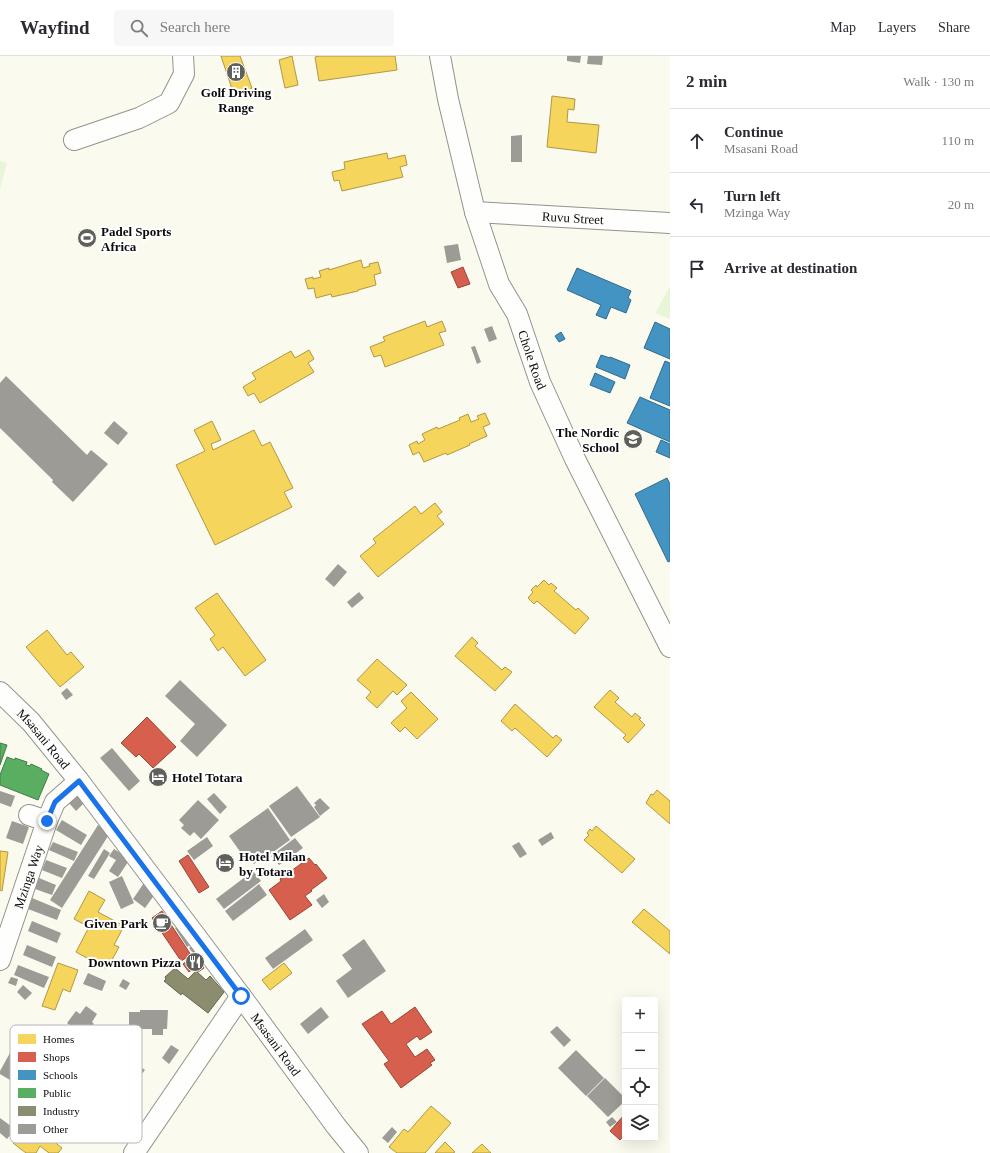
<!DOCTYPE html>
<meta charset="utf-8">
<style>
body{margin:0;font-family:Georgia,serif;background:#f7f7f7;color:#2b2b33}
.controls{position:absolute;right:12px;bottom:12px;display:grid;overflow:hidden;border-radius:4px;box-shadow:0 4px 16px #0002}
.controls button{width:36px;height:36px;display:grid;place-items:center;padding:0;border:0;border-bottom:1px solid #e1e1e2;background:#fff;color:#2b2b33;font:20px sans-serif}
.stop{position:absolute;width:12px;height:12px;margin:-9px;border:3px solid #1a73e8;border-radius:50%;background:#fff}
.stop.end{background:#1a73e8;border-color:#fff;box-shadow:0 1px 4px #0008}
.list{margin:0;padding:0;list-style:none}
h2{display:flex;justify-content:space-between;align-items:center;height:52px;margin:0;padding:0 16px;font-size:17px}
h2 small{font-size:13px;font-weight:400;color:#7c7c81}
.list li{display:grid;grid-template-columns:26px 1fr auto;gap:12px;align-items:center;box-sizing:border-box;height:64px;padding:0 16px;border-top:1px solid #e1e1e2}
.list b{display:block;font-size:15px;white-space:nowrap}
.list p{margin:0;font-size:13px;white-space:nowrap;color:#7c7c81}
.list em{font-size:13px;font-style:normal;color:#7c7c81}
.icon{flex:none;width:22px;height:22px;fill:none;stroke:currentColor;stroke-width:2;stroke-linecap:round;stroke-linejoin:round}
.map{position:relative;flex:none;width:670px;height:1097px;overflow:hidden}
header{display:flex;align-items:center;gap:24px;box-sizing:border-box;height:56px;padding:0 20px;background:#fff;border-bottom:1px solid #e1e1e2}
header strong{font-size:19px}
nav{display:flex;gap:22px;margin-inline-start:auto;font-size:14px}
.search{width:280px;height:36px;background:#f7f7f7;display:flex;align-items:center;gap:10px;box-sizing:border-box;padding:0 14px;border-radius:4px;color:#7c7c81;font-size:15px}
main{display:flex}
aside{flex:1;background:#fff}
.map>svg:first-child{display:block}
.pitch{fill:#e8f6d7}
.homes{fill:#f6d55c;stroke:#b09844}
.shops{fill:#d6604d;stroke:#994639}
.schools{fill:#4393c3;stroke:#326a8c}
.public{fill:#5aae61;stroke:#427d47}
.industry{fill:#8c8c6e;stroke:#656550}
.building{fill:#9c9b95}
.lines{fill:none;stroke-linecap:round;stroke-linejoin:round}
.minor-casing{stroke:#93938e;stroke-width:22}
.minor{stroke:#fefefd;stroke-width:20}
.route{stroke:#1a73e8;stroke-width:5}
.labels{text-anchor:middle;stroke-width:4;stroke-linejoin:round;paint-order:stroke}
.poi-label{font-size:13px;font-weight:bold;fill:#0b0b0b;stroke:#fff;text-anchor:start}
.street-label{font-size:13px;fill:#0b0b0b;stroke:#fff}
.key{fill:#fff;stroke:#b6b6b6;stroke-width:1}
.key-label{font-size:11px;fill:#0b0b0b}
</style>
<header>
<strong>Wayfind</strong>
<div class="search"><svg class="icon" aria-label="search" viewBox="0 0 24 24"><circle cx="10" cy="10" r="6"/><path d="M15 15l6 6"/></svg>Search here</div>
<nav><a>Map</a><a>Layers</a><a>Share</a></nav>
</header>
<main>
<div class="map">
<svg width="670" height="1097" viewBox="0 0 670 1097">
<rect width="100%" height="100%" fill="#fafaef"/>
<!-- pitch -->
<path class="pitch" d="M 0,105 L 7,107 L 0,133 Z
M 669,232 L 670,232 L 670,263 L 655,257 Z"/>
<!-- homes -->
<path class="homes" d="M 221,0 L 240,0 L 252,32 L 235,42 Z
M 292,0 L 298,29 L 285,32 L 279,4 Z
M 319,0 L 395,0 L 397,14 L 319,25 L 315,1 Z
M 552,40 L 575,43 L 574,54 L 568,53 L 567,66 L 599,69 L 596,97 L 547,91 Z
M 387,97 L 388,103 L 405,99 L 407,109 L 400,111 L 403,121 L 342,135 L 339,124 L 334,125 L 332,116 L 345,113 L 344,106 Z
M 361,204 L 363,212 L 370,210 L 369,208 L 378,206 L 381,217 L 374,219 L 376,229 L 358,234 L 358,235 L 332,241 L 331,238 L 316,242 L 314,232 L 308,233 L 305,223 L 313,221 L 313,223 L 321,221 L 319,215 L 329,212 L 329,214 Z
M 425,265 L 427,271 L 442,265 L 446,275 L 439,277 L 444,289 L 385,311 L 381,299 L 374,301 L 370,291 L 385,285 L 383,281 Z
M 309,294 L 314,303 L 308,307 L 314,316 L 260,347 L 254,337 L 248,340 L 243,331 L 256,323 L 252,317 L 291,295 L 295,302 Z
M 485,357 L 490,368 L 483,371 L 487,380 L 469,388 L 470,389 L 447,399 L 446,397 L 424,406 L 419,396 L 413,399 L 409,389 L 417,385 L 418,388 L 425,384 L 422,378 L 437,371 L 438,373 L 460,364 L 459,362 L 468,358 L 471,366 L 479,363 L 477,360 Z
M 212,365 L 221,384 L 211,388 L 213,394 L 254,374 L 262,390 L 270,386 L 293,432 L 284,436 L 292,451 L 215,489 L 176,409 L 205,395 L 194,374 Z
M 435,447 L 442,456 L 437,460 L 444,468 L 378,521 L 360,500 L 376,487 L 373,483 L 415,450 L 421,458 Z
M 544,524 L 549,529 L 551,527 L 557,532 L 554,535 L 576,554 L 578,552 L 589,562 L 575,578 L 537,545 L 534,548 L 528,542 L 533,536 L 531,534 L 536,529 L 537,531 Z
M 217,537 L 266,604 L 245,620 L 223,591 L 218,595 L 210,583 L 215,579 L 195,552 Z
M 47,574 L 67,599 L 71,596 L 84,611 L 60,631 L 26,591 Z
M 472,581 L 478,587 L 475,590 L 502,614 L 505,611 L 512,616 L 495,635 L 455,600 Z
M 377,603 L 407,629 L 397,639 L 393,635 L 377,652 L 366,642 L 371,636 L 357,624 Z
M 610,634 L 619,642 L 615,646 L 632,661 L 635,657 L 641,662 L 639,663 L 645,669 L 628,687 L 623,682 L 626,679 L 594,651 Z
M 411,636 L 438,663 L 417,683 L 405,671 L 400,676 L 391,667 L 407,652 L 401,645 Z
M 515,648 L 553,682 L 556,679 L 562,684 L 547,701 L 515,672 L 512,675 L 501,665 Z
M 657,734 L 670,745 L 670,768 L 646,747 L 651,738 L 653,739 Z
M 596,770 L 635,803 L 622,817 L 584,784 L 589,779 L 587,777 L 590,773 L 592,775 Z
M 0,795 L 8,796 L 2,835 L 0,834 Z
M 89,835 L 105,844 L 98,856 L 124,870 L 114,889 L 119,891 L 107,913 L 76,896 L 89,871 L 74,863 Z
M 644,853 L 670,875 L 670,898 L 632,866 Z
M 58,907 L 78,914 L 70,936 L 63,933 L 55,954 L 42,950 Z
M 284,907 L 292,917 L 270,934 L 262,924 Z
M 46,1041 L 66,1055 L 47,1080 L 62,1092 L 58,1097 L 49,1097 L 40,1090 L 36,1097 L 26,1097 L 13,1087 L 22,1075 L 18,1072 L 24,1063 L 28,1066 Z
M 431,1050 L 451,1067 L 425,1097 L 397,1097 L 389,1091 L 404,1073 L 408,1076 Z
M 445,1086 L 455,1096 L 453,1097 L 435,1097 Z
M 482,1088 L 491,1097 L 472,1097 Z"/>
<!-- shops -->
<path class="shops" d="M 463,211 L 470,228 L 458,232 L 451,216 Z
M 147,661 L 176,691 L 153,712 L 139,698 L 136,701 L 121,687 Z
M 188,799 L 209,831 L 199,837 L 179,805 Z
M 309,802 L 315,809 L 316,808 L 327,822 L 311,834 L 312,835 L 305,840 L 312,849 L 290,864 L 269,834 L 281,825 L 280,823 Z
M 162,855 L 191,899 L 181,905 L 152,862 Z
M 194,899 L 204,912 L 198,916 L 195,911 L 189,916 L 183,908 Z
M 415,951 L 432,976 L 420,984 L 417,980 L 406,988 L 415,1001 L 427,993 L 435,1004 L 430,1007 L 432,1009 L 401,1032 L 384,1008 L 389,1005 L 362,968 L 382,955 L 391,968 Z
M 625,1058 L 625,1078 L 620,1084 L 610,1075 Z"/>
<!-- schools -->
<path class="schools" d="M 577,212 L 631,235 L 628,242 L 631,244 L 626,257 L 611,251 L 606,263 L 596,259 L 601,249 L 567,234 Z
M 655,266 L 670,273 L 670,303 L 644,292 Z
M 561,276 L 565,283 L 559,286 L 555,280 Z
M 601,299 L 610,302 L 610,301 L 630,309 L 625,323 L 596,311 Z
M 665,305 L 670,307 L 670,350 L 650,342 Z
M 595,317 L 615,326 L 610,337 L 590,329 Z
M 640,341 L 670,354 L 670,386 L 627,367 Z
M 661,384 L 670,388 L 670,402 L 656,396 Z
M 667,422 L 670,428 L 670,505 L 668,506 L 635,438 Z"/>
<!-- public -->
<path class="public" d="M 0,687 L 7,689 L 0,709 Z
M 7,701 L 15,704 L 15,702 L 27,706 L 26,709 L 30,710 L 31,708 L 42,713 L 41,714 L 49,718 L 38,744 L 0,729 L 0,719 Z"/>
<!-- industry -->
<path class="industry" d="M 175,912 L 188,923 L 196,915 L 206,924 L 210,920 L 224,936 L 208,957 L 182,937 L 181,939 L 164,925 L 166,923 L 165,921 Z"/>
<!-- building -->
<path class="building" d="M 567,0 L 581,0 L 580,7 L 567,5 Z
M 588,0 L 603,0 L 602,9 L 587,8 Z
M 522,79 L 522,106 L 511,106 L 511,80 Z
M 458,188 L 461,204 L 447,207 L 444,190 Z
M 492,270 L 497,283 L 489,286 L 484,273 Z
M 475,290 L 481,306 L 477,308 L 471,291 Z
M 6,320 L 87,399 L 91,394 L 108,408 L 73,446 L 52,426 L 53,424 L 0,372 L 0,327 Z
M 114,365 L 128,377 L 118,389 L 104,377 Z
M 338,508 L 347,516 L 334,531 L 325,523 Z
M 359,536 L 364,542 L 352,552 L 347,546 Z
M 180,624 L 227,669 L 197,701 L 180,685 L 195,668 L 165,640 Z
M 67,632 L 73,639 L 66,644 L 61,637 Z
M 112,692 L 140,725 L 129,735 L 100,702 Z
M 297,730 L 320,761 L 291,781 L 269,750 Z
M 0,735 L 15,740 L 11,751 L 0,747 Z
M 81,736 L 88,743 L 76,755 L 69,747 Z
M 214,737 L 227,751 L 220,758 L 207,743 Z
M 320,742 L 330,752 L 320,760 L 314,751 L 316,749 L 314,747 Z
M 198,744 L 219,764 L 201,783 L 194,776 L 190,780 L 181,772 L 184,769 L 179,764 Z
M 268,752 L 290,784 L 269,799 L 267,798 L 264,800 L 254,808 L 249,802 L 246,804 L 229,780 Z
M 62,764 L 87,779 L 81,789 L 56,774 Z
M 12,765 L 29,771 L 23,788 L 6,782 Z
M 98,769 L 110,777 L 62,852 L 50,844 Z
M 551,776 L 554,782 L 542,790 L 538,784 Z
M 207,781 L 213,790 L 194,804 L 187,795 Z
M 295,782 L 303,792 L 279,809 L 271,800 Z
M 53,786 L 78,796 L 74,805 L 49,794 Z
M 519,786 L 527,798 L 520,802 L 512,790 Z
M 104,793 L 110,797 L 94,823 L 88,820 Z
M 114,793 L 130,803 L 118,821 L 109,815 L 116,804 L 109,800 Z
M 46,804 L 67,812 L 62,822 L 42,814 Z
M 253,815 L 261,825 L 224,853 L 216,843 Z
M 122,820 L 134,847 L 121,853 L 109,826 Z
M 39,822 L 56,829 L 52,839 L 35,833 Z
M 146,824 L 155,838 L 145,852 L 133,843 Z
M 259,828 L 267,839 L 233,865 L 225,855 Z
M 324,838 L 329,846 L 322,852 L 316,844 Z
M 32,842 L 61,854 L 57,864 L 28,853 Z
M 32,865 L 61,877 L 57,887 L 28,875 Z
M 181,869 L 193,887 L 187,891 L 175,872 Z
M 305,873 L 313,884 L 273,913 L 265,902 Z
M 364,883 L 386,915 L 348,942 L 336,925 L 352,913 L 342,899 Z
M 27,889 L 56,901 L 52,911 L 23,899 Z
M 194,889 L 205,903 L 200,906 L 189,892 Z
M 18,909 L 49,921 L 44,932 L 14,919 Z
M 88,917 L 106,925 L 102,935 L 83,928 Z
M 11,921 L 18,923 L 16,930 L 8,927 Z
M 123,923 L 130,927 L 126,934 L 119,930 Z
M 23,929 L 32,937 L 25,944 L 17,936 Z
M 86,950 L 97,958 L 92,966 L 94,968 L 87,978 L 85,977 L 79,986 L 67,978 L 72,971 L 67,967 L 76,955 L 80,958 Z
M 321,951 L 329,961 L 308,978 L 300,968 Z
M 140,954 L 168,954 L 167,973 L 163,973 L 163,979 L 152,979 L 152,973 L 140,973 L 140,984 L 127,984 L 127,971 L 129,971 L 129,956 L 140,956 Z
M 557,970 L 571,984 L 564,991 L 550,976 Z
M 16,986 L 28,992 L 10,1024 L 0,1018 L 0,1015 Z
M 171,989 L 179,994 L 169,1008 L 162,1002 Z
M 576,994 L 604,1022 L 586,1040 L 558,1012 Z
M 141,1011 L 145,1014 L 133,1029 L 129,1025 Z
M 605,1022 L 625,1042 L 625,1045 L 608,1061 L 587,1040 Z
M 612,1061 L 617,1066 L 610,1071 L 606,1066 Z
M 0,1062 L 15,1073 L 7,1083 L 0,1077 Z
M 392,1071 L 397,1076 L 388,1087 L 382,1082 Z"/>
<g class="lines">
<defs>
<g id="minor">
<path id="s1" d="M 440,0 L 448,43 L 475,156 L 499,228 L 517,258 L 540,326 L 575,403 L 670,591"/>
<path d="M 74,84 L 139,62 L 169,47 L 184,18 L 183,0"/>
<path id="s2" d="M 475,156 L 670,167"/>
<path id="s3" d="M 0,636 L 31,666 L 79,725 L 241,940 L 336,1070 L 358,1097"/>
<path d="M 29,759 L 47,765"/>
<path id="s4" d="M 0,904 L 47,765 L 55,746 L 79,725"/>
<path d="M 134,1097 L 241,940"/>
</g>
</defs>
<!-- minor casing -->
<use href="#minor" class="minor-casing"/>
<!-- minor -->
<use href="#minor" class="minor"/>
</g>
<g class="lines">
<!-- route -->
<path class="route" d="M 47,765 L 55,746 L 79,725 L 241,940"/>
</g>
<!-- icons -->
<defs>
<symbol id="building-disc" viewBox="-11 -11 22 22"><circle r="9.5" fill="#5f5f5b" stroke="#fff"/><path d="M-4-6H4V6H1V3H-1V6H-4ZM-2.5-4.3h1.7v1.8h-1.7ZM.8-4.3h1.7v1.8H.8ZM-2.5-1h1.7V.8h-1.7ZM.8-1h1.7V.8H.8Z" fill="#fff"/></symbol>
<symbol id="stadium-disc" viewBox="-11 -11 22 22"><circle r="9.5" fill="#5f5f5b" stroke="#fff"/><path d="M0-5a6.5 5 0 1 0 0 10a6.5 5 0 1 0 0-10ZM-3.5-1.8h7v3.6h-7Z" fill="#fff"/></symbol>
<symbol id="school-disc" viewBox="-11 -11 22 22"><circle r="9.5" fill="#5f5f5b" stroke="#fff"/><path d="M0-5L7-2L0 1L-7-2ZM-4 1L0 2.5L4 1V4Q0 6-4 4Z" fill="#fff"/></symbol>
<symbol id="hotel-disc" viewBox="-11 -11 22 22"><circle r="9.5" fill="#5f5f5b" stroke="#fff"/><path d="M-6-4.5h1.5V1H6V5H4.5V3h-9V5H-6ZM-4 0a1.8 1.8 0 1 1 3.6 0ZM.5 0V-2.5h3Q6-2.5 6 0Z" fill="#fff"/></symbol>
<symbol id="cafe-disc" viewBox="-11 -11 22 22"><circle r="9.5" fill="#5f5f5b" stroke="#fff"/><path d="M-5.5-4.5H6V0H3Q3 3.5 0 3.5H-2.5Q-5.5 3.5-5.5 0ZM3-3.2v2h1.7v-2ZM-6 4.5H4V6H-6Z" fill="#fff"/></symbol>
<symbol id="restaurant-disc" viewBox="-11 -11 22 22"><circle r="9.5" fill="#5f5f5b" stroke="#fff"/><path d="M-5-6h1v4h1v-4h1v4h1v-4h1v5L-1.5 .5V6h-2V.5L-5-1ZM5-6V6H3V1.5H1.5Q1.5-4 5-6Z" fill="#fff"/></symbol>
</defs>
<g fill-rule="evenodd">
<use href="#building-disc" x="225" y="5" width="22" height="22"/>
<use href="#stadium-disc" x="76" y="171" width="22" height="22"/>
<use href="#school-disc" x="622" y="372" width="22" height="22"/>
<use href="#hotel-disc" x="147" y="710" width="22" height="22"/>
<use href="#hotel-disc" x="214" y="796" width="22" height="22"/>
<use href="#cafe-disc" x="151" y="856" width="22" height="22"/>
<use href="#restaurant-disc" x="184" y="895" width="22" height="22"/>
</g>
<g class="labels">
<!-- poi labels -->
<g class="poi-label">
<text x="236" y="41" text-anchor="middle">Golf Driving<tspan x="236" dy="15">Range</tspan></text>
<text x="101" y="180">Padel Sports<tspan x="101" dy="15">Africa</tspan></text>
<text x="619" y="381" text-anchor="end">The Nordic<tspan x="619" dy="15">School</tspan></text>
<text x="172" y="726">Hotel Totara</text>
<text x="239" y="805">Hotel Milan<tspan x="239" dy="15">by Totara</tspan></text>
<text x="148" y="872" text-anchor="end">Given Park</text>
<text x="181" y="911" text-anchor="end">Downtown Pizza</text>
</g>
<!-- street labels -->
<g class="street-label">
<text dy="5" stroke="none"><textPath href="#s2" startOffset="98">Ruvu Street</textPath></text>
<text dy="5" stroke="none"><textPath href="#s1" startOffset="319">Chole Road</textPath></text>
<text dy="5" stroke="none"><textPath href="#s3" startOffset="64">Msasani Road</textPath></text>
<text dy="5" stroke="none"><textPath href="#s4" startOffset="88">Mzinga Way</textPath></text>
<text dy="5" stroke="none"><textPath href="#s3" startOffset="448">Msasani Road</textPath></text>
</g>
</g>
<!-- legend -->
<rect x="10" y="969" width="132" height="118" rx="6" class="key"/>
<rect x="18" y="978" width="18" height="10" fill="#f6d55c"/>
<rect x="18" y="996" width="18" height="10" fill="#d6604d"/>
<rect x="18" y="1014" width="18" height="10" fill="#4393c3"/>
<rect x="18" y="1032" width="18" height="10" fill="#5aae61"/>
<rect x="18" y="1050" width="18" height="10" fill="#8c8c6e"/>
<rect x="18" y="1068" width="18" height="10" fill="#9c9b95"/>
<g class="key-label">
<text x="43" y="987">Homes</text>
<text x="43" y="1005">Shops</text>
<text x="43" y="1023">Schools</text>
<text x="43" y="1041">Public</text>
<text x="43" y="1059">Industry</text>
<text x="43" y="1077">Other</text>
</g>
</svg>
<div class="controls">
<button>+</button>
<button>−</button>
<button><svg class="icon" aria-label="locate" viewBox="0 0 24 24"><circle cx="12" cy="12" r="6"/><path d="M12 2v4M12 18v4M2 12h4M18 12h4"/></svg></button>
<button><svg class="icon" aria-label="layers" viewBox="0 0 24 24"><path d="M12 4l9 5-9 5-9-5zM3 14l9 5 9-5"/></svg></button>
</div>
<div class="stop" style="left:241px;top:940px"></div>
<div class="stop end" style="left:47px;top:765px"></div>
</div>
<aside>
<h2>2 min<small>Walk · 130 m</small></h2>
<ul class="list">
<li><svg class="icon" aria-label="ahead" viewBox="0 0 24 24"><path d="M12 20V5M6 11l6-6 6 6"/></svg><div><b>Continue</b><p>Msasani Road</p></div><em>110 m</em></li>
<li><svg class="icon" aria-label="left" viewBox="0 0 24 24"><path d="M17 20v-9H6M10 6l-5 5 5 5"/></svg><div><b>Turn left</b><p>Mzinga Way</p></div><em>20 m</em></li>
<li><svg class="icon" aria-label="arrive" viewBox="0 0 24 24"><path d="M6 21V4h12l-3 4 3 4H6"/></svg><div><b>Arrive at destination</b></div></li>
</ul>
</aside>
</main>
